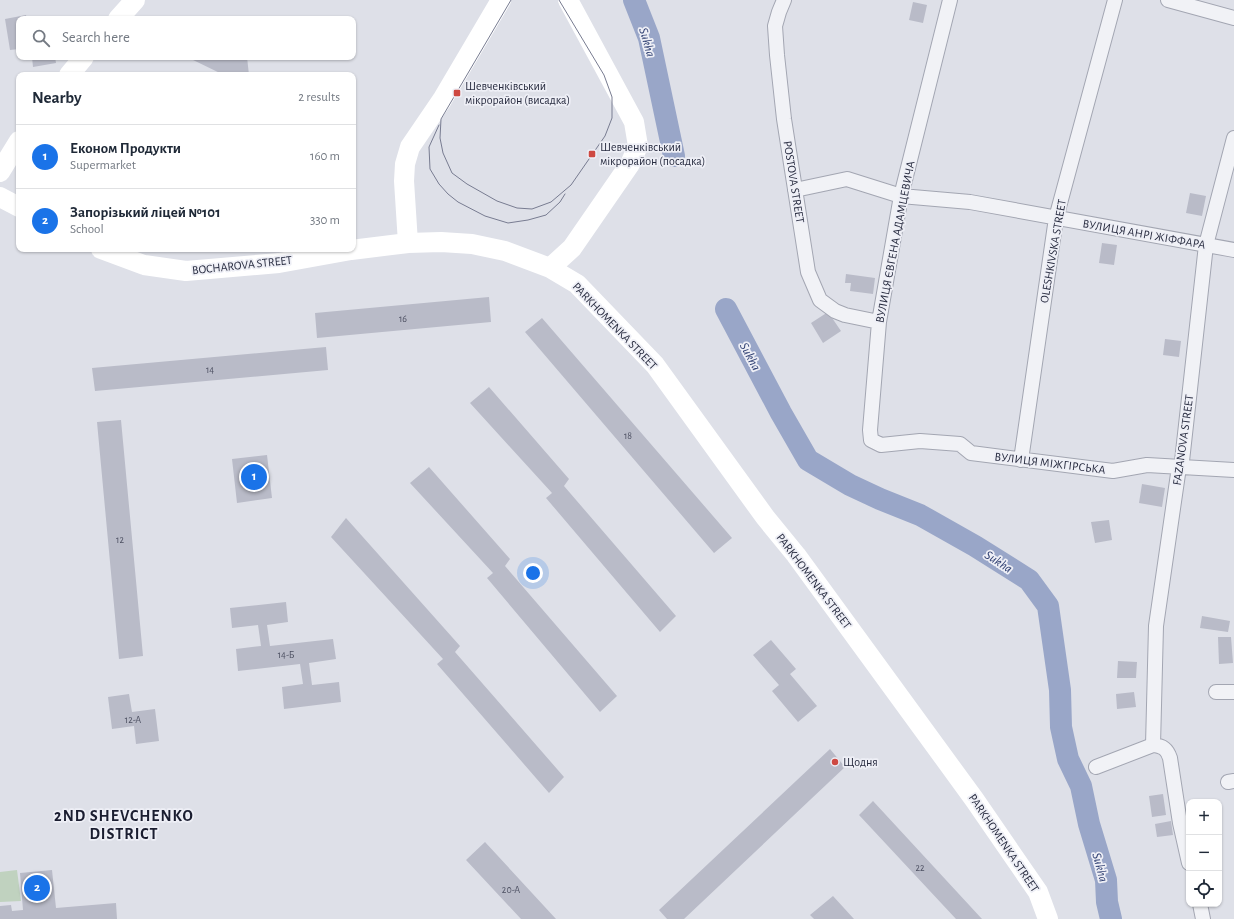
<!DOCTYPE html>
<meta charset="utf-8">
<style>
body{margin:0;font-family:"Alegreya Sans",sans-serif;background:#f6f6f7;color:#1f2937}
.controls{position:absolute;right:12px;bottom:12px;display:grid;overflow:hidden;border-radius:8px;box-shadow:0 1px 3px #0004}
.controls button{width:36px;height:36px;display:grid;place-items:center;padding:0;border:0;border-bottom:1px solid #e0e1e3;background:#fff;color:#1f2937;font:20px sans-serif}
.you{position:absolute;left:533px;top:573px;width:14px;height:14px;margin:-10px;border:3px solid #fff;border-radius:50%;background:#1a73e8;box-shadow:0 0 0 6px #1a73e833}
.badge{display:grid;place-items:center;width:26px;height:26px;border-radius:50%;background:#1a73e8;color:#fff;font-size:13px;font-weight:700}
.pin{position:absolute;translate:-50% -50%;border:2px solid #fff;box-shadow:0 1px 4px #0006}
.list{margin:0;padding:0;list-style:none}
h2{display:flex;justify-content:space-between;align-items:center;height:52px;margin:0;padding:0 16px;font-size:17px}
h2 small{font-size:13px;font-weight:400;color:#747a83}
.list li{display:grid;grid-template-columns:26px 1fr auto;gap:12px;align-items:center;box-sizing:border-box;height:64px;padding:0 16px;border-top:1px solid #e0e1e3}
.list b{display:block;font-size:15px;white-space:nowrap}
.list p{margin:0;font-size:13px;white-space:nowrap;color:#747a83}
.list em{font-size:13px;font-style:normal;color:#747a83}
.icon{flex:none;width:22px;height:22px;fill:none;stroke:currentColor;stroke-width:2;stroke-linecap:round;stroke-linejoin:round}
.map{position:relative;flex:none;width:1234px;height:919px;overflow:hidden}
.search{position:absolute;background:#fff;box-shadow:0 1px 3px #0004;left:16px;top:16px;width:340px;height:44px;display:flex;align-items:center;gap:10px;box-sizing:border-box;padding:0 14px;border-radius:8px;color:#747a83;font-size:15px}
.panel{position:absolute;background:#fff;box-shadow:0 1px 3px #0004;left:16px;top:72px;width:340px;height:180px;border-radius:8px}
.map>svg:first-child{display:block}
.pitch{fill:#c0d2bf}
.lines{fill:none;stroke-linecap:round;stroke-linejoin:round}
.river{stroke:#99a6c8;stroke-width:22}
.building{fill:#b9bbc8}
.street-casing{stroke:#a3a6b2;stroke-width:16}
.street{stroke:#f1f2f6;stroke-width:14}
.secondary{stroke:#fff;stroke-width:20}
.tram{stroke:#787c91;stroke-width:1}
.poi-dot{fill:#ce4942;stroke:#eeeff6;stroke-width:1.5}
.labels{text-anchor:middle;stroke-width:3.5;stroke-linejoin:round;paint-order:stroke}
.number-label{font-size:10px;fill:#4c4f61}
.poi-label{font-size:12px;fill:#272b3f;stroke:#eeeff6;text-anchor:start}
.street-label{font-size:12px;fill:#272b3f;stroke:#eeeff6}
.water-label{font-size:13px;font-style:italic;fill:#314173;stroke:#eeeff6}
.district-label{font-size:16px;font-weight:bold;letter-spacing:1px;fill:#1a1d30;stroke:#eeeff6}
</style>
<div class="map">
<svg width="1234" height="919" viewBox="0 0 1234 919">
<rect width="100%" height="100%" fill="#dee0e8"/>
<!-- pitch -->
<path class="pitch" d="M 17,870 L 21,901 L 0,902 L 0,872 Z"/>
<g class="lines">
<!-- river -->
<path class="river" d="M 634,0 L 649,38 L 674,156
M 726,309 L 781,413 L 808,460 L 850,485 L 880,499 L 920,515 L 975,546 L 1029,580 L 1048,606 L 1060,690 L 1061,727 L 1068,759 L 1081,786 L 1089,824 L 1106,880 L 1107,902 L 1111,919"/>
</g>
<!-- building -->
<path class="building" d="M 913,2 L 927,5 L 923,23 L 909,20 Z
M 26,15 L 27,19 L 19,19 L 19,49 L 10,50 L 5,19 Z
M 32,57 L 55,57 L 56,63 L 33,67 Z
M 192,57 L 247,57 L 249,75 L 224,75 L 191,59 Z
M 1190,193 L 1206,196 L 1202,216 L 1186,213 Z
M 1102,243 L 1117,245 L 1114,265 L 1099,263 Z
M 846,274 L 875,278 L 873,294 L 850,291 L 851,283 L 845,283 Z
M 489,297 L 491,322 L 317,338 L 315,313 Z
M 828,312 L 841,331 L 823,343 L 811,323 Z
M 542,318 L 732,538 L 714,553 L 525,332 Z
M 1165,339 L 1181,341 L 1179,357 L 1163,355 Z
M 326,347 L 328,370 L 95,391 L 92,368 Z
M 489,387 L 569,479 L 564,486 L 676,616 L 660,632 L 546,498 L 552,493 L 470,403 Z
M 121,420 L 143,656 L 119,659 L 97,422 Z
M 267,455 L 272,498 L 237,503 L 232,459 Z
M 429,467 L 510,559 L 505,566 L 617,696 L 600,712 L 487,578 L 493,573 L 410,483 Z
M 1142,484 L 1165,488 L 1162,507 L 1139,503 Z
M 346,518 L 460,646 L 455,652 L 564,777 L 549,793 L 437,664 L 443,659 L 331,537 Z
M 1109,520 L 1112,540 L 1095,543 L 1091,522 Z
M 286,602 L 288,622 L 267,625 L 270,646 L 333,639 L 336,659 L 309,663 L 312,685 L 339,682 L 341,702 L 284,709 L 282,687 L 303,684 L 300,664 L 238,671 L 236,649 L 261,646 L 258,625 L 232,628 L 230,608 Z
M 1202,616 L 1230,621 L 1228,632 L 1200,628 Z
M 1218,637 L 1231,637 L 1233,663 L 1219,664 Z
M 771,640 L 796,669 L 790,674 L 817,706 L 798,722 L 772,691 L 779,685 L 753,655 Z
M 1118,661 L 1137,662 L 1136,678 L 1117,678 Z
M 1134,692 L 1136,707 L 1117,709 L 1116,694 Z
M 129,694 L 132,712 L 155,709 L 159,741 L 136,744 L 134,726 L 112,729 L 108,697 Z
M 830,749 L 845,767 L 684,919 L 667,919 L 659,910 Z
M 1163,794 L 1166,815 L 1152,817 L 1149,796 Z
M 873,801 L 982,919 L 956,919 L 859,815 Z
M 1171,821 L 1173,835 L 1157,837 L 1155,824 Z
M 485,842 L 556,919 L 521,919 L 466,860 Z
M 52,870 L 56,908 L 116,903 L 117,919 L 0,919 L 0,906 L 11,905 L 12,911 L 23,910 L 20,873 Z
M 833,896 L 854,919 L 814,919 L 810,915 Z"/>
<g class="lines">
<defs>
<path id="street" d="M 784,0 L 779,12 L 775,26 L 777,55 L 784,119 L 808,272 L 820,300 L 835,311 L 845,315 L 879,322
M 950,0 L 901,196 L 879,322 L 870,430 L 871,440 L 881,445 L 920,441 L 960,444 L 971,453 L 1113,471 L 1147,465 L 1234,470
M 1168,0 L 1234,18
M 795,190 L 847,179 L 901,196 L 970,202 L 1234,250
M 1021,460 L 1056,218 L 1115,0
M 1216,692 L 1234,692
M 1153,745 L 1156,626 L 1179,467 L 1182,461 L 1206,245 L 1234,138
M 1096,767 L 1153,745 C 1163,746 1167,749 1170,758 L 1180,823 L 1189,863
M 1228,782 L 1234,781
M 1200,904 L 1203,919"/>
</defs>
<!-- street casing -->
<use href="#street" class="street-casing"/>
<!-- street -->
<use href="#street" class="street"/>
<!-- secondary -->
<path class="secondary" d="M 118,19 L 135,0
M 69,75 L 84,57
M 0,172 L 19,141
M 0,197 L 19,207
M 408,243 L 404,181 L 405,164 L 410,147 L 442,100 L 501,0
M 101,249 L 144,265 L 186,271 L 279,263 L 351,250 L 408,243 L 441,242 L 472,244 L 505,251 L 550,268 L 577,284 L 655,365 L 765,517 L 796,555 L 974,799 L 1038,892 L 1048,919
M 550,268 L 572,248 L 630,164 L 638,146 L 634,122 L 568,0"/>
<!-- tram -->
<path class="tram" d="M 511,0 L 441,119 L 440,138 L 443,153 L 452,173 L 467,184 L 497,201 L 517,208 L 532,209 L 551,202 L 571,185 L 605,136 L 612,118 L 612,97 L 604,75 L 559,0
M 439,125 L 429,147 L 430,169 L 439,184 L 448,194 L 458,202 L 485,216 L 508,223 L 528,220 L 546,215 L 560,202 L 565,194"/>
</g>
<!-- markers -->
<g class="poi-dot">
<rect x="453" y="89" width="8" height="8" rx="2"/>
<rect x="588" y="150" width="8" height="8" rx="2"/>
<circle cx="835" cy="762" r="4"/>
</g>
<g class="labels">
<!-- number labels -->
<g class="number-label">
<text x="403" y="322">16</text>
<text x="210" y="373">14</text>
<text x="628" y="439">18</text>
<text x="120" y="543">12</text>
<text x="286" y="658">14-Б</text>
<text x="133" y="723">12-А</text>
<text x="920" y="871">22</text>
<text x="511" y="893">20-А</text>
</g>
<!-- poi labels -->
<g class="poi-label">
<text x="465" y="90">Шевченківський<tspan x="465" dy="14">мікрорайон (висадка)</tspan></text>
<text x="600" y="151">Шевченківський<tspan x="600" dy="14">мікрорайон (посадка)</tspan></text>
<text x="843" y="766">Щодня</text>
</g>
<!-- street labels -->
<g class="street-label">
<text transform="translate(794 182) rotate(81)" y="4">POSTOVA STREET</text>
<text transform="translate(1144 234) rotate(10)" y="4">ВУЛИЦЯ АНРІ ЖІФФАРА</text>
<text transform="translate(895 242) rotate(-79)" y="4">ВУЛИЦЯ ЄВГЕНА АДАМЦЕВИЧА</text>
<text transform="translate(1053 251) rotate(-80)" y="4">OLESHKIVSKA STREET</text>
<text transform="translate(242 265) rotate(-6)" y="4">BOCHAROVA STREET</text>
<text transform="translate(615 326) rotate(46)" y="4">PARKHOMENKA STREET</text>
<text transform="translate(1183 440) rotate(-82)" y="4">FAZANOVA STREET</text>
<text transform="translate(1050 463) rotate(7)" y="4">ВУЛИЦЯ МІЖГІРСЬКА</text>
<text transform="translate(814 581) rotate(53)" y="4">PARKHOMENKA STREET</text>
<text transform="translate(1004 843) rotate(56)" y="4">PARKHOMENKA STREET</text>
</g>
<!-- water labels -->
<g class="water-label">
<text transform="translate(648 42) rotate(74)" y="5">Sukha</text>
<text transform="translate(751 356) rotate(62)" y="5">Sukha</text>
<text transform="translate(999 561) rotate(33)" y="5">Sukha</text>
<text transform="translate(1101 867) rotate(75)" y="5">Sukha</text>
</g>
<!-- district labels -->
<g class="district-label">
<text x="124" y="821">2ND SHEVCHENKO<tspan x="124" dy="18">DISTRICT</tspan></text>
</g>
</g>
</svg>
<div class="controls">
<button>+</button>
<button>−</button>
<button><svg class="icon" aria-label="locate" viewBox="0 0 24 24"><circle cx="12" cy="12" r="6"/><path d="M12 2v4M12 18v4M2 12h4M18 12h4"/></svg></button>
</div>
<div class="you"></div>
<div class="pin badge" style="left:254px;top:477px">1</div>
<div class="pin badge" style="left:37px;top:888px">2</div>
<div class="search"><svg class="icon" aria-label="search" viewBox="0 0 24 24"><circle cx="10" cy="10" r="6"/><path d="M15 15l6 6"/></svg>Search here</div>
<section class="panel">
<h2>Nearby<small>2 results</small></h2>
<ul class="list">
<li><span class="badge">1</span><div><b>Економ Продукти</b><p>Supermarket</p></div><em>160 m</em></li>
<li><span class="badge">2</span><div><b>Запорізький ліцей №101</b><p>School</p></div><em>330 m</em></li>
</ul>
</section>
</div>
